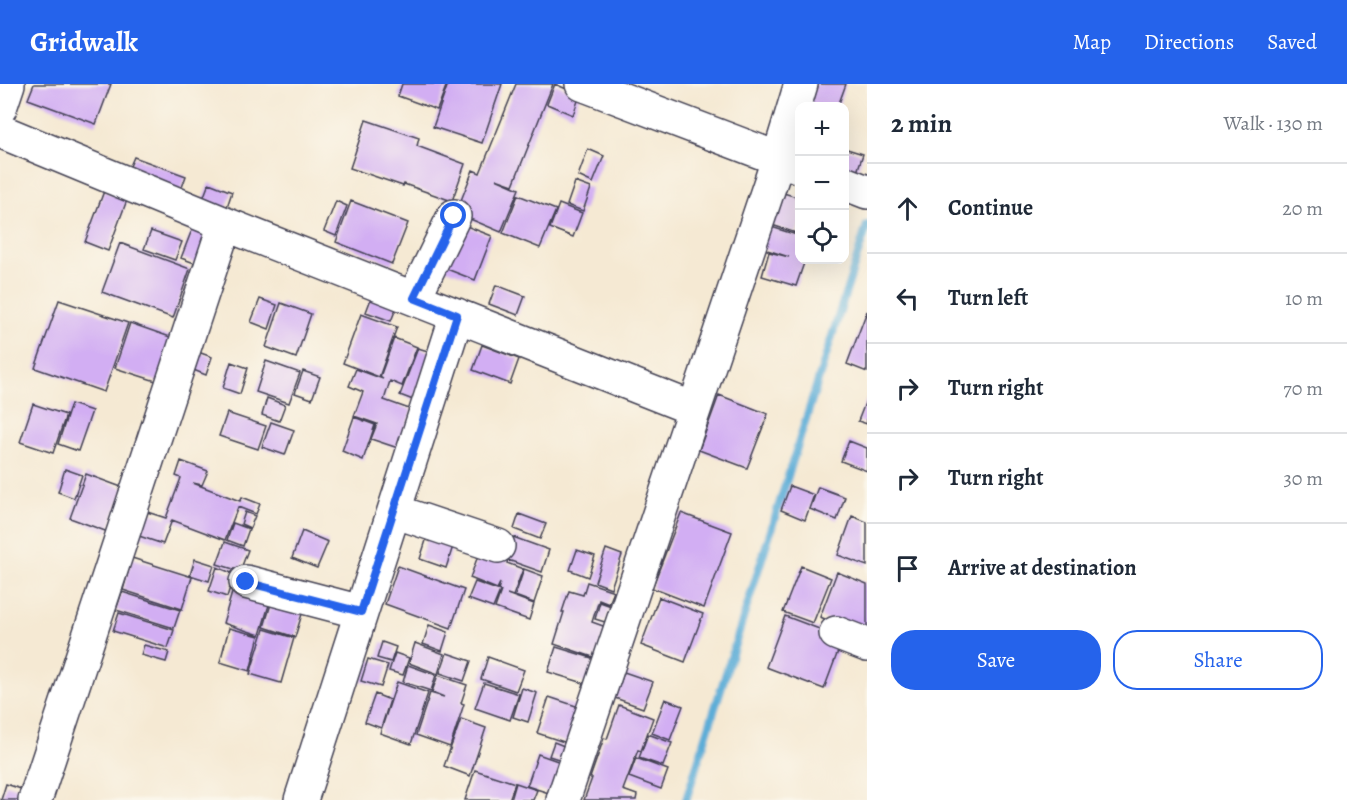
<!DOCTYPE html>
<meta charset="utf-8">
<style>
body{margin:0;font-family:Alegreya,serif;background:#f6f6f7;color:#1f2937}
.controls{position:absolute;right:18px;top:18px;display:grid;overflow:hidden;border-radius:12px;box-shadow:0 6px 24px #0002}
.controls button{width:54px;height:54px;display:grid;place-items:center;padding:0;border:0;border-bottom:2px solid #e0e1e3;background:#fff;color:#1f2937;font:30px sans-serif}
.stop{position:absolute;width:18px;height:18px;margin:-14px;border:4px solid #2563eb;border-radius:50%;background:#fff}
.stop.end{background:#2563eb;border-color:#fff;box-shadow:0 2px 6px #0008}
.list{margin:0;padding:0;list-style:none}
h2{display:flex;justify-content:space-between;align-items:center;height:78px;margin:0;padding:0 24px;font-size:26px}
h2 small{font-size:20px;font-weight:400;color:#747a83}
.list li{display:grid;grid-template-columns:39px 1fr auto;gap:18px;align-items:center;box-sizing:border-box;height:90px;padding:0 24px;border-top:2px solid #e0e1e3}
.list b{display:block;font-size:22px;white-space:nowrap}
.list em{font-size:20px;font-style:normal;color:#747a83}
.actions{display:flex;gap:12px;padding:18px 24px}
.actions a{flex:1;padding:14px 0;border:2px solid #2563eb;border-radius:24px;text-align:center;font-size:21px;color:#2563eb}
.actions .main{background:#2563eb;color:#fff}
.icon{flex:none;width:33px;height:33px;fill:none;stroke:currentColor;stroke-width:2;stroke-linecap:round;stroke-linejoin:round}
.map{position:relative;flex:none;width:867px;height:716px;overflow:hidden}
header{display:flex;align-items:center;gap:36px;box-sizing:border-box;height:84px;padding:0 30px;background:#2563eb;color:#fff}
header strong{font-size:28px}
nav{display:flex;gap:33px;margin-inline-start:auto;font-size:21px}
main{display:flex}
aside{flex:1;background:#fff}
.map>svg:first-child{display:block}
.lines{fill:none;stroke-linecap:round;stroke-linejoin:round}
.stream{stroke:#5dadd7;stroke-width:8}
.building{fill:#d2aef3}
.minor-casing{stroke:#424052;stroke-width:36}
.minor{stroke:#fff;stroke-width:33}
.route{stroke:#2563eb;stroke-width:8}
</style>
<header>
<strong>Gridwalk</strong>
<nav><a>Map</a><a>Directions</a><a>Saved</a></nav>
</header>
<main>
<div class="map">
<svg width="867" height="716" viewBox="0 0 867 716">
<rect width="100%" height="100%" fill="#fbf7ec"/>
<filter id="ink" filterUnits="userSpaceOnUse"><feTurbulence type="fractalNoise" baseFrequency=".0167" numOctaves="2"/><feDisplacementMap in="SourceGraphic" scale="12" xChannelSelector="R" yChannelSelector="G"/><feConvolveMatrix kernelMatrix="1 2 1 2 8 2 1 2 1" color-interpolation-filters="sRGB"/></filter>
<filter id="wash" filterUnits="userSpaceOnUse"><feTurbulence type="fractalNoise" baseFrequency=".008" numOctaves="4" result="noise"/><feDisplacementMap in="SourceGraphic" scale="24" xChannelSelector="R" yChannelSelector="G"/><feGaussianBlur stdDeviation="1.35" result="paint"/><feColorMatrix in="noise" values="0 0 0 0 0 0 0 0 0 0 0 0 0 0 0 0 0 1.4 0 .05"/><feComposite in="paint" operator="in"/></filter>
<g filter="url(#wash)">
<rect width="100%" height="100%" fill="#f5e9d3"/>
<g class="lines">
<!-- stream -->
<path class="stream" d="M 686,716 L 867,141"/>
</g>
<g id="blocks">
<!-- building -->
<path class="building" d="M 34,0 L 111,0 L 96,40 L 28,15 Z
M 402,0 L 447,0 L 437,26 L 398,12 Z
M 448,0 L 502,0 L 482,59 L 433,43 Z
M 516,0 L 553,0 L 513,101 L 496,95 L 519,105 L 501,148 L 456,129 L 473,86 L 480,89 Z
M 555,0 L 580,11 L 573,31 L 547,20 Z
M 813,0 L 846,0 L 838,22 L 818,22 L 806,18 Z
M 366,36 L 419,54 L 417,62 L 465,80 L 452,117 L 404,100 L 403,102 L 350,84 Z
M 844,64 L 863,70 L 856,91 L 844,87 Z
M 588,65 L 604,72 L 593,99 L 578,92 Z
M 134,73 L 186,92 L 180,109 L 127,89 Z
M 575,98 L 591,104 L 583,127 L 567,121 Z
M 209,99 L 232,108 L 225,129 L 201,120 Z
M 104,107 L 127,116 L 108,167 L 85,158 Z
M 777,107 L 800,114 L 800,139 L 796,149 L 766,139 Z
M 518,111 L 556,126 L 540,164 L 503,149 Z
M 336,117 L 347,122 L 336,152 L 324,147 Z
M 351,117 L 408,139 L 392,180 L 336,158 Z
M 559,120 L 582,129 L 573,153 L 550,144 Z
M 456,138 L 492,152 L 475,196 L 439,182 Z
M 765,141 L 800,152 L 800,176 L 805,176 L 796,202 L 762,192 L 769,168 L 789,173 L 758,163 Z
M 193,143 L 208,149 L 197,180 L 181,174 Z
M 151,147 L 182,158 L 175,176 L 144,165 Z
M 120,159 L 190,185 L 173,234 L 102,208 Z
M 496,201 L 525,212 L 518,231 L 489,220 Z
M 372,212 L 397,222 L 391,237 L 366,228 Z
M 260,215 L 277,221 L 269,245 L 251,238 Z
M 59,216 L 128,239 L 104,308 L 35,284 Z
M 281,219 L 311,230 L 296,274 L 266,263 Z
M 867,227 L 867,288 L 847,280 Z
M 361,230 L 397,243 L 379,293 L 343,279 Z
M 130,239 L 173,254 L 159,298 L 115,284 Z
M 394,254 L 417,263 L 402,302 L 390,297 L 384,316 L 412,326 L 398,364 L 371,355 L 377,340 L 354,332 L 363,308 L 349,302 L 356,285 L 383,295 L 380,293 Z
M 482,261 L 519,275 L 510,300 L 473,286 Z
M 418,264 L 431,268 L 413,316 L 400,311 Z
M 198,268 L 212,273 L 206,291 L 191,285 Z
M 266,277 L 300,289 L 289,319 L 256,308 Z
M 231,278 L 248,284 L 240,310 L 223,304 Z
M 303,287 L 320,293 L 312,315 L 295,309 Z
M 719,311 L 768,330 L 747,384 L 699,366 Z
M 267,314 L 285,321 L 279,337 L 262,331 Z
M 867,314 L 867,340 L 858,337 Z
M 33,320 L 66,331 L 53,369 L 20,358 Z
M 71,320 L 92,327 L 78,367 L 58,360 Z
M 227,329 L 266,342 L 258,365 L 219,352 Z
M 354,333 L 375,341 L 363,376 L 342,367 Z
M 271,338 L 294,346 L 285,371 L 262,363 Z
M 849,357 L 867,364 L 867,387 L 841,377 Z
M 181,377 L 208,387 L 202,401 L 193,399 L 240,417 L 242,413 L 260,420 L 256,430 L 238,423 L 225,456 L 172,436 L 163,460 L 136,451 L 144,427 L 166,434 L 181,394 L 176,392 Z
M 65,385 L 82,391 L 74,414 L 58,408 Z
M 86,390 L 124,404 L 108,448 L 70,434 Z
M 790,402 L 814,411 L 805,436 L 781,426 Z
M 818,403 L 845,413 L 837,436 L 810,425 Z
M 245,428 L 255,432 L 250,444 L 241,440 Z
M 681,429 L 732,448 L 704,524 L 652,504 Z
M 519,430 L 546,440 L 540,455 L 514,445 Z
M 852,432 L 867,438 L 867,482 L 838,471 Z
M 233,439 L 249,445 L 243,462 L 227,456 Z
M 302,447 L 328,458 L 317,484 L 292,474 Z
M 429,447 L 455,456 L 446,484 L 420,475 Z
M 513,453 L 549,466 L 542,488 L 508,476 L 507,479 L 523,485 L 513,512 L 507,510 L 534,520 L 529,536 L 495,524 L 501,507 L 498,506 L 500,499 L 497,505 L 470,494 L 480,466 L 505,476 Z
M 225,458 L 248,466 L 240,487 L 217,480 Z
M 606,465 L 622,471 L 611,504 L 595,498 Z
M 577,466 L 595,472 L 588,493 L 570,486 Z
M 132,474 L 192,493 L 182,525 L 123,506 Z
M 195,475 L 214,481 L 209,497 L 190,491 Z
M 398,482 L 464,506 L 451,544 L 385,520 Z
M 801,482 L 831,494 L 813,539 L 783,528 Z
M 217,483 L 234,490 L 227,513 L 209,507 Z
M 524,485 L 543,492 L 534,519 L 515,512 Z
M 837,488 L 867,500 L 867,551 L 820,533 Z
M 475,498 L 500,507 L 493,524 L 468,515 Z
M 587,498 L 614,507 L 609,520 L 599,516 L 592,538 L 606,543 L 596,574 L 554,560 L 564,528 L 562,528 L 569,507 L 583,511 Z
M 234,502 L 271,514 L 260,551 L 223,539 Z
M 122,508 L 180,526 L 174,544 L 116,526 Z
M 274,510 L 305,520 L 295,553 L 264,543 Z
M 659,513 L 703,530 L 685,578 L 641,561 Z
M 600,518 L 611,522 L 605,538 L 595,535 Z
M 119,529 L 174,546 L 168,564 L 113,547 Z
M 785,532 L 843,554 L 824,605 L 766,583 Z
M 429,541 L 448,548 L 442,567 L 423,560 Z
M 229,544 L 259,552 L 250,587 L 220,578 Z
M 264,545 L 294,554 L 281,599 L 250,590 Z
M 382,558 L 396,563 L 391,578 L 377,574 Z
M 415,559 L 444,570 L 438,590 L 409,579 Z
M 144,561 L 169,568 L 166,578 L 141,571 Z
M 556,563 L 595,575 L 587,600 L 548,588 Z
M 395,569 L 409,574 L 403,591 L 389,587 Z
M 447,569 L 471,577 L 464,597 L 440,589 Z
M 488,573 L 524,586 L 516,607 L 481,595 Z
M 368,575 L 388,581 L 381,603 L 361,597 Z
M 408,581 L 436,591 L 431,607 L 403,598 Z
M 624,588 L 653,598 L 643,624 L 615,614 Z
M 438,591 L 467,601 L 461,619 L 464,620 L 450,663 L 416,651 L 430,609 L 444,613 L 432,608 Z
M 397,598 L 428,609 L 411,660 L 380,649 Z
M 484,599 L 519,610 L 510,636 L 475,624 Z
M 522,604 L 537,609 L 528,638 L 513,633 Z
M 375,610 L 390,616 L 381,644 L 365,638 Z
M 549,613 L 579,623 L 567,659 L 537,649 Z
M 665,615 L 683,622 L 670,656 L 652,649 Z
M 619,621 L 653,634 L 641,667 L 638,666 L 623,706 L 637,711 L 636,716 L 584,716 L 592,694 L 590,694 L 604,654 L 607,655 Z
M 461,635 L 486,644 L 470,692 L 444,682 Z
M 648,650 L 672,659 L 663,682 L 639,674 Z
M 554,658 L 569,664 L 565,677 L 549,672 Z
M 538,670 L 566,680 L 555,711 L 527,702 Z
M 636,674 L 668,686 L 661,705 L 629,693 Z
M 475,686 L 515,699 L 509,716 L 465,716 Z
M 516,699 L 537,706 L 533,716 L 511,716 Z
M 6,700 L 24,706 L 21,716 L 1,716 Z"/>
</g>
</g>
<g filter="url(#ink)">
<use href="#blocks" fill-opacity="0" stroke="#424052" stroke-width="1.5"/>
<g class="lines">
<defs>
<path id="minor" d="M 582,0 L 800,83
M 0,24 L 8,0
M 0,47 L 225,140 L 694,325
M 844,99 L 867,108
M 414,214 L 454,132
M 394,427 L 498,462
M 246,498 L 361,528
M 836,549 L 867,561
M 35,716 L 225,140
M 301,716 L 457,231
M 563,716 L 778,76 L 801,0"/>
</defs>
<!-- minor casing -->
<use href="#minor" class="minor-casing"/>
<!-- minor -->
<use href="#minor" class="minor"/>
</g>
</g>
<g class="lines" filter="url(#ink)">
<!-- route -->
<path class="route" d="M 246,498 L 361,528 L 457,231 L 414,214 L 454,132"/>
</g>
</svg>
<div class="controls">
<button>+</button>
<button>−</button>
<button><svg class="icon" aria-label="locate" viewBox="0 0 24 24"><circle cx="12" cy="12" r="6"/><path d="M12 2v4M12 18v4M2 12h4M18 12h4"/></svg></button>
</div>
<div class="stop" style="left:454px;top:132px"></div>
<div class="stop end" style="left:246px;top:498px"></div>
</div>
<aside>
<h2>2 min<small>Walk · 130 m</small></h2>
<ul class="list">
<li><svg class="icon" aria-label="ahead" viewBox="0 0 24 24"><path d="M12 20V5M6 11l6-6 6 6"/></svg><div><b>Continue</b></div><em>20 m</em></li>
<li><svg class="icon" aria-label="left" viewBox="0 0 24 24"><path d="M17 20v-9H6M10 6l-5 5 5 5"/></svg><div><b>Turn left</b></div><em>10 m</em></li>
<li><svg class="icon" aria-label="right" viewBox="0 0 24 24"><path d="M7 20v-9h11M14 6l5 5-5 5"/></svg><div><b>Turn right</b></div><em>70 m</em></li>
<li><svg class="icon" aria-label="right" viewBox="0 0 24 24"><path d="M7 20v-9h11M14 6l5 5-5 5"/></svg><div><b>Turn right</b></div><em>30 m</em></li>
<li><svg class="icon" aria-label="arrive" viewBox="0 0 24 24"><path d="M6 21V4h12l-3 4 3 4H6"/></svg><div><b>Arrive at destination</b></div></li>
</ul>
<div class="actions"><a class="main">Save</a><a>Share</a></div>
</aside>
</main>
